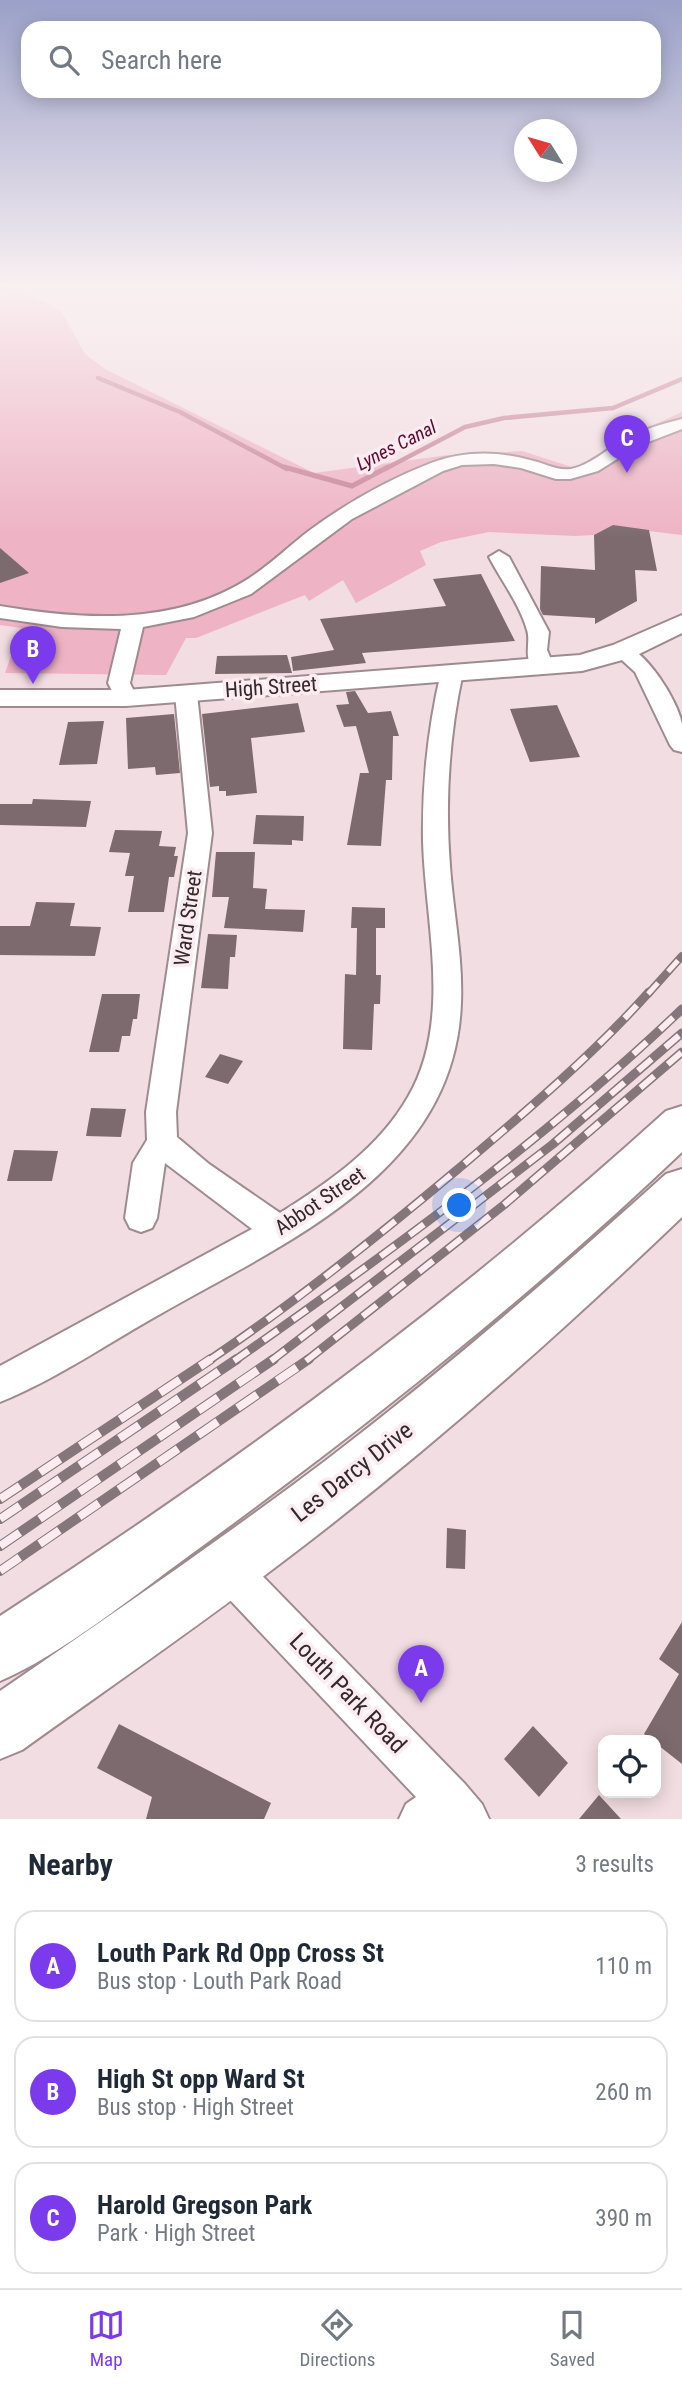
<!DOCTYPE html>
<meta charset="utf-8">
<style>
body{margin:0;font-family:"Roboto Condensed",sans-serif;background:#f2f2f3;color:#1f2937}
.controls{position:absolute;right:21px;bottom:21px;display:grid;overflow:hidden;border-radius:14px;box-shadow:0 4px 18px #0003}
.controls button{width:63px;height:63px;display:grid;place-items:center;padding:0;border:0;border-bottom:2px solid #e0e1e3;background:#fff;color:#1f2937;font:35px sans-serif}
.compass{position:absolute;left:514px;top:119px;width:63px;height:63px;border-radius:50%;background:#fff;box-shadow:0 4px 18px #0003;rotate:307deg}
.you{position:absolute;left:460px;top:1206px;width:24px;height:24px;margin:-18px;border:5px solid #fff;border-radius:50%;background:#1a73e8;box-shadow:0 0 0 10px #1a73e833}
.badge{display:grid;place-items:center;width:46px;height:46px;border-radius:50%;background:#7c3aed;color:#fff;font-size:23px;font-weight:700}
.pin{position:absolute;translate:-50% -58px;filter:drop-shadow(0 2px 4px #0008)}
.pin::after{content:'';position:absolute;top:37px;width:24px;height:21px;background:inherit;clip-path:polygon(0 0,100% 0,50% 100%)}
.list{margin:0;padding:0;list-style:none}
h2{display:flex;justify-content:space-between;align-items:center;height:91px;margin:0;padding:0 28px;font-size:30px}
h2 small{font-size:23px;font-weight:400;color:#747a83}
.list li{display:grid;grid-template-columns:46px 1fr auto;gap:21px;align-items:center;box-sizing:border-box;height:112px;margin:0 14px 14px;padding:0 14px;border:2px solid #e0e1e3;border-radius:21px}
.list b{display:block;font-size:26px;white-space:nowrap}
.list p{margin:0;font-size:23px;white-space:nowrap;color:#747a83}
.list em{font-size:23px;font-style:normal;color:#747a83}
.icon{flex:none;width:38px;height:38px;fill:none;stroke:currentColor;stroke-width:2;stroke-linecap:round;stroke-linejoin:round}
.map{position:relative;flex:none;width:682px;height:1819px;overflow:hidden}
.search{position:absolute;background:#fff;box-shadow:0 4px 18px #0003;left:21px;right:21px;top:21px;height:77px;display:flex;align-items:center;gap:18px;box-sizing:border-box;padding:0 24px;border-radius:21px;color:#747a83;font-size:26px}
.sheet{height:469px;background:#fff}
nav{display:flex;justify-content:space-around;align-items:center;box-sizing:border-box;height:98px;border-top:2px solid #e0e1e3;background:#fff;font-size:19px;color:#747a83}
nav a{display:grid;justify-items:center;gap:4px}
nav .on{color:#7c3aed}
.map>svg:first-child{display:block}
.green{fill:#eeb3c4}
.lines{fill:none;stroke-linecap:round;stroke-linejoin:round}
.stream-far1{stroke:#c68297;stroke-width:4.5}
.stream{stroke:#c68297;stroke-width:5}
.building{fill:#7d6a6f}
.minor-casing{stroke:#9e8b90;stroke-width:4}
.major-casing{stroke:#9e8b90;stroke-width:4}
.highway-casing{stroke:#9e8b90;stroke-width:4}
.minor{fill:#fff;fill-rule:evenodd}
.major{fill:#fff;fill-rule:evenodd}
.highway{fill:#fff;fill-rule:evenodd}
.rail-far2-casing{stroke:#84767a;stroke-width:8}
.rail-far1-casing{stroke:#84767a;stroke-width:9}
.rail-casing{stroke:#84767a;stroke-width:10}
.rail-far2{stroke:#fcebf0;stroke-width:5;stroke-dasharray:15;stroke-linecap:butt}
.rail-far1{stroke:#fcebf0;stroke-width:6;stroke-dasharray:18;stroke-linecap:butt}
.rail{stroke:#fcebf0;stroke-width:8;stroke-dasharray:24;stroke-linecap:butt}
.labels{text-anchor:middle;stroke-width:7;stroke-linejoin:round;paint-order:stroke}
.far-water-label{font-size:19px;font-style:italic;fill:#5d0a30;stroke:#fcebf0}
.street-label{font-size:21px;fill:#31292b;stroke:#fcebf0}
.near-street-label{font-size:24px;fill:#31292b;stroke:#fcebf0}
</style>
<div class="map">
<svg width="682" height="1819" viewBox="0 0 682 1819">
<rect width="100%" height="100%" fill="#f2dde2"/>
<!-- green -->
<path class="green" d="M 0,287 L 23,291 L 61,311 L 85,354 L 105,369 L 314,473 L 448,455 L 522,451 L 575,468 L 629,436 L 682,412 L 682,535 L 614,527 L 594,535 L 575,536 L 489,532 L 441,542 L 420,551 L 426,565 L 356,603 L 343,580 L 309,601 L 305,595 L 196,638 L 186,638 L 166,675 L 5,673 L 21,628 L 0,625 Z"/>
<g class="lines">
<!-- stream-far1 -->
<path class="stream-far1" d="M 98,378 L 180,412 L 287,469
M 385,469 L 465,427 L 504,418 L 613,408 L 682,379"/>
<!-- stream -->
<path class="stream" d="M 284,467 L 352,486 L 388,467"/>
</g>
<!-- building -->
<path class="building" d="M 613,525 L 649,530 L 657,571 L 635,570 L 637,601 L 595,624 L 595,618 L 543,615 L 540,609 L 541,566 L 595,570 L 594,535 Z
M 0,548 L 29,573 L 0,583 Z
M 481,574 L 515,641 L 362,653 L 366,663 L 293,671 L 291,657 L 334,650 L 320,619 L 446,606 L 433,579 Z
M 287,655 L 292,673 L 215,674 L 217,656 Z
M 355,691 L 368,713 L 391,711 L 399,736 L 393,736 L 392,780 L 386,780 L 381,846 L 347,845 L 360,773 L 369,773 L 356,726 L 344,727 L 336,705 L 349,704 L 346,692 Z
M 298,703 L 305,732 L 251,738 L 257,793 L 226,796 L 226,791 L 219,791 L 219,786 L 210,787 L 202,714 Z
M 557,705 L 580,757 L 530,762 L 510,709 Z
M 174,714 L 180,773 L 156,775 L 155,767 L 128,769 L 126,718 Z
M 104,721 L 97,764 L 59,765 L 68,722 Z
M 33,799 L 91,801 L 86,827 L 0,825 L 0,804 L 32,804 Z
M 256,815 L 304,816 L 303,841 L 292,840 L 292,845 L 253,844 Z
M 115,830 L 162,831 L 159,846 L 176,847 L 174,856 L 178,856 L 174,877 L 169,877 L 164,912 L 128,912 L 134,876 L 125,876 L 130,853 L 109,852 Z
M 216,852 L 255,852 L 253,888 L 267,889 L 265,909 L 305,910 L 303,932 L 224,928 L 229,897 L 212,897 Z
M 36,902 L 75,903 L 70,926 L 101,927 L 95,956 L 0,955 L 0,926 L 30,926 Z
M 352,907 L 385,908 L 385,928 L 376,928 L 376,975 L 381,975 L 380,1004 L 374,1004 L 372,1050 L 343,1049 L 345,974 L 356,975 L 357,928 L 351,928 Z
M 208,934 L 237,935 L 235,957 L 230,957 L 228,989 L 201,988 Z
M 102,994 L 140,994 L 137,1019 L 133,1019 L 130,1036 L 122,1036 L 119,1052 L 89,1052 Z
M 220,1054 L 243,1061 L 228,1084 L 205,1077 Z
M 91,1108 L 126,1109 L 121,1137 L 86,1136 Z
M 14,1150 L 58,1151 L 52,1181 L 7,1181 Z
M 447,1528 L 466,1530 L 465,1569 L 446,1568 Z
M 682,1622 L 682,1764 L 644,1734 L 679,1674 L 659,1659 Z
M 119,1724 L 271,1803 L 264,1819 L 146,1819 L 152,1797 L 97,1768 Z
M 533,1726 L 568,1763 L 539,1797 L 504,1759 Z
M 599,1795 L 621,1819 L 579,1819 Z"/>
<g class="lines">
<defs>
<path id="minor" d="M 682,419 L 682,429 L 638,446 L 598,471 L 570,479 L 556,479 L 521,468 L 494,464 L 462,465 L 443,471 L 352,519 L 251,594 L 194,617 L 143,627 L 130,683 L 137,698 L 134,703 L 118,703 L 108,683 L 121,629 L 62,627 L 0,618 L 0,606 C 83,620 174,626 248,579 C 270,565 289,546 310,530 C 347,503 389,479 431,463 C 464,451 497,451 530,460 C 544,463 557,471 571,469 C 590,465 606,450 622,441 C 640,430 662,424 682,419 Z
M 499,551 L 509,557 L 549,632 L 547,650 L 553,664 L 550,669 L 542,670 C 519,665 532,644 527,630 C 520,605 501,580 489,557 Z
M 623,645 C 646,650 678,701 682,724 C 682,732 682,743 682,752 L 674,750 L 670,745 L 635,672 L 612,651 Z
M 452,665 L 463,672 C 449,736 445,801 450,866 C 453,911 463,957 461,1003 C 455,1171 288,1241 162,1313 C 110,1342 55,1380 0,1402 L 0,1366 L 252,1229 L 165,1163 L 157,1218 L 152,1228 L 141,1232 L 130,1228 L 125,1218 L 133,1163 L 147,1140 L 146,1112 L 188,833 L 175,694 L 186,687 L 197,694 L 212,833 L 176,1112 L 177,1137 L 209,1164 L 280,1213 C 329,1182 379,1148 408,1097 C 453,1020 425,923 423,841 C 422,783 428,728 441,672 Z
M 227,1549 L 241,1554 L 465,1784 L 482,1804 L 489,1819 L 399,1819 L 406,1804 L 416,1797 L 213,1582 L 208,1568 L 213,1554 Z"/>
<path id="major" d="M 682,615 L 682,633 L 633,657 L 582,671 L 126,706 L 0,706 L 0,690 L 126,690 L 580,655 L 613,645 Z"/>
<path id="highway" d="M 682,1106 L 682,1152 C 529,1298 361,1431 190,1555 C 135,1595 61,1655 0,1681 L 0,1616 C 234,1465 460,1298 666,1111 Z
M 682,1169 L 682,1217 C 562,1332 437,1443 306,1544 C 213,1616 117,1682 22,1750 L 0,1759 L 0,1691 C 109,1616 219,1541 325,1461 C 443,1371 555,1274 666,1174 Z"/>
</defs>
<!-- minor casing -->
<use href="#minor" class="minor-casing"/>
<!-- major casing -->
<use href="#major" class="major-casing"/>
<!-- highway casing -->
<use href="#highway" class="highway-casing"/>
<!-- minor -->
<use href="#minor" class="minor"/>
<!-- major -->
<use href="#major" class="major"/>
<!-- highway -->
<use href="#highway" class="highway"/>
<defs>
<path id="rail-far2" d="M 648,994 L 682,956"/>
<path id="rail-far1" d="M 208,1361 C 296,1302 377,1237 458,1169 C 524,1113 591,1057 649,992
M 234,1361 C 388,1253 546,1139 682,1009
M 271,1361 L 553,1144 L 682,1033
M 306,1361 L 505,1204 L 682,1052"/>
<path id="rail" d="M 0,1499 L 211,1359
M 0,1519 L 237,1359
M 0,1546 L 274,1359
M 0,1571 L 309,1359"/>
</defs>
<!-- rail-far2 casing -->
<use href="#rail-far2" class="rail-far2-casing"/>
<!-- rail-far1 casing -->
<use href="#rail-far1" class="rail-far1-casing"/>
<!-- rail casing -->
<use href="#rail" class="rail-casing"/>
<!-- rail-far2 -->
<use href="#rail-far2" class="rail-far2"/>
<!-- rail-far1 -->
<use href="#rail-far1" class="rail-far1"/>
<!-- rail -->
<use href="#rail" class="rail"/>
</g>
<!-- sky -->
<linearGradient id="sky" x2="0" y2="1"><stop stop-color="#9aa0c8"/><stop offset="0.53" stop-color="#f9f0f2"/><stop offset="1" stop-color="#f9f0f2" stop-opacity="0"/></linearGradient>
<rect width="682" height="537" fill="url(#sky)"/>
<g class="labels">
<!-- far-water labels -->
<g class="far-water-label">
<text transform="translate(396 445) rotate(-27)" y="7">Lynes Canal</text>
</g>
<!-- street labels -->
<g class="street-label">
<text transform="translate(271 687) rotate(-4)" y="7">High Street</text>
<text transform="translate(188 918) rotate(-82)" y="7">Ward Street</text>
<text transform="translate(320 1201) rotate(-34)" y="7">Abbot Street</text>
</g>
<!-- near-street labels -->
<g class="near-street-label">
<text transform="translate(352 1472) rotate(-38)" y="8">Les Darcy Drive</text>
<text transform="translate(348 1693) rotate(46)" y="8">Louth Park Road</text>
</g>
</g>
</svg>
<div class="controls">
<button><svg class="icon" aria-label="locate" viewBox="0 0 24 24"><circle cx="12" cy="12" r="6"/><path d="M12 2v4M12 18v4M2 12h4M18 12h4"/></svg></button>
</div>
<svg class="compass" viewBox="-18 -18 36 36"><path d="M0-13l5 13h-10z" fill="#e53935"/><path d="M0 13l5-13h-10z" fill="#747a83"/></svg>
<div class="you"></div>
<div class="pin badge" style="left:421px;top:1703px">A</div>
<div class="pin badge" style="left:33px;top:684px">B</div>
<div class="pin badge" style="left:627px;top:473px">C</div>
<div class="search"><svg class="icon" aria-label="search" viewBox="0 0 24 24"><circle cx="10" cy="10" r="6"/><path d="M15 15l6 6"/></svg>Search here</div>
</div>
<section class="sheet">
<h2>Nearby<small>3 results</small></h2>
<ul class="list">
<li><span class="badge">A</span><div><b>Louth Park Rd Opp Cross St</b><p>Bus stop · Louth Park Road</p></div><em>110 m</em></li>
<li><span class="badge">B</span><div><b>High St opp Ward St</b><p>Bus stop · High Street</p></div><em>260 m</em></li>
<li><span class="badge">C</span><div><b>Harold Gregson Park</b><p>Park · High Street</p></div><em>390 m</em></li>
</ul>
</section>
<nav>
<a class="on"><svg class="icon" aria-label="map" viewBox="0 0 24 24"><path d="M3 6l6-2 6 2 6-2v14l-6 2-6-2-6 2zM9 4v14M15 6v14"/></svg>Map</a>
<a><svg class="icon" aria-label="directions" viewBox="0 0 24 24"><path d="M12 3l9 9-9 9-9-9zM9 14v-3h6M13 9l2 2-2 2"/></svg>Directions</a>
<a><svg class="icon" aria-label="saved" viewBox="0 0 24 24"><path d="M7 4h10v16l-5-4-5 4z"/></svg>Saved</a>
</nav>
